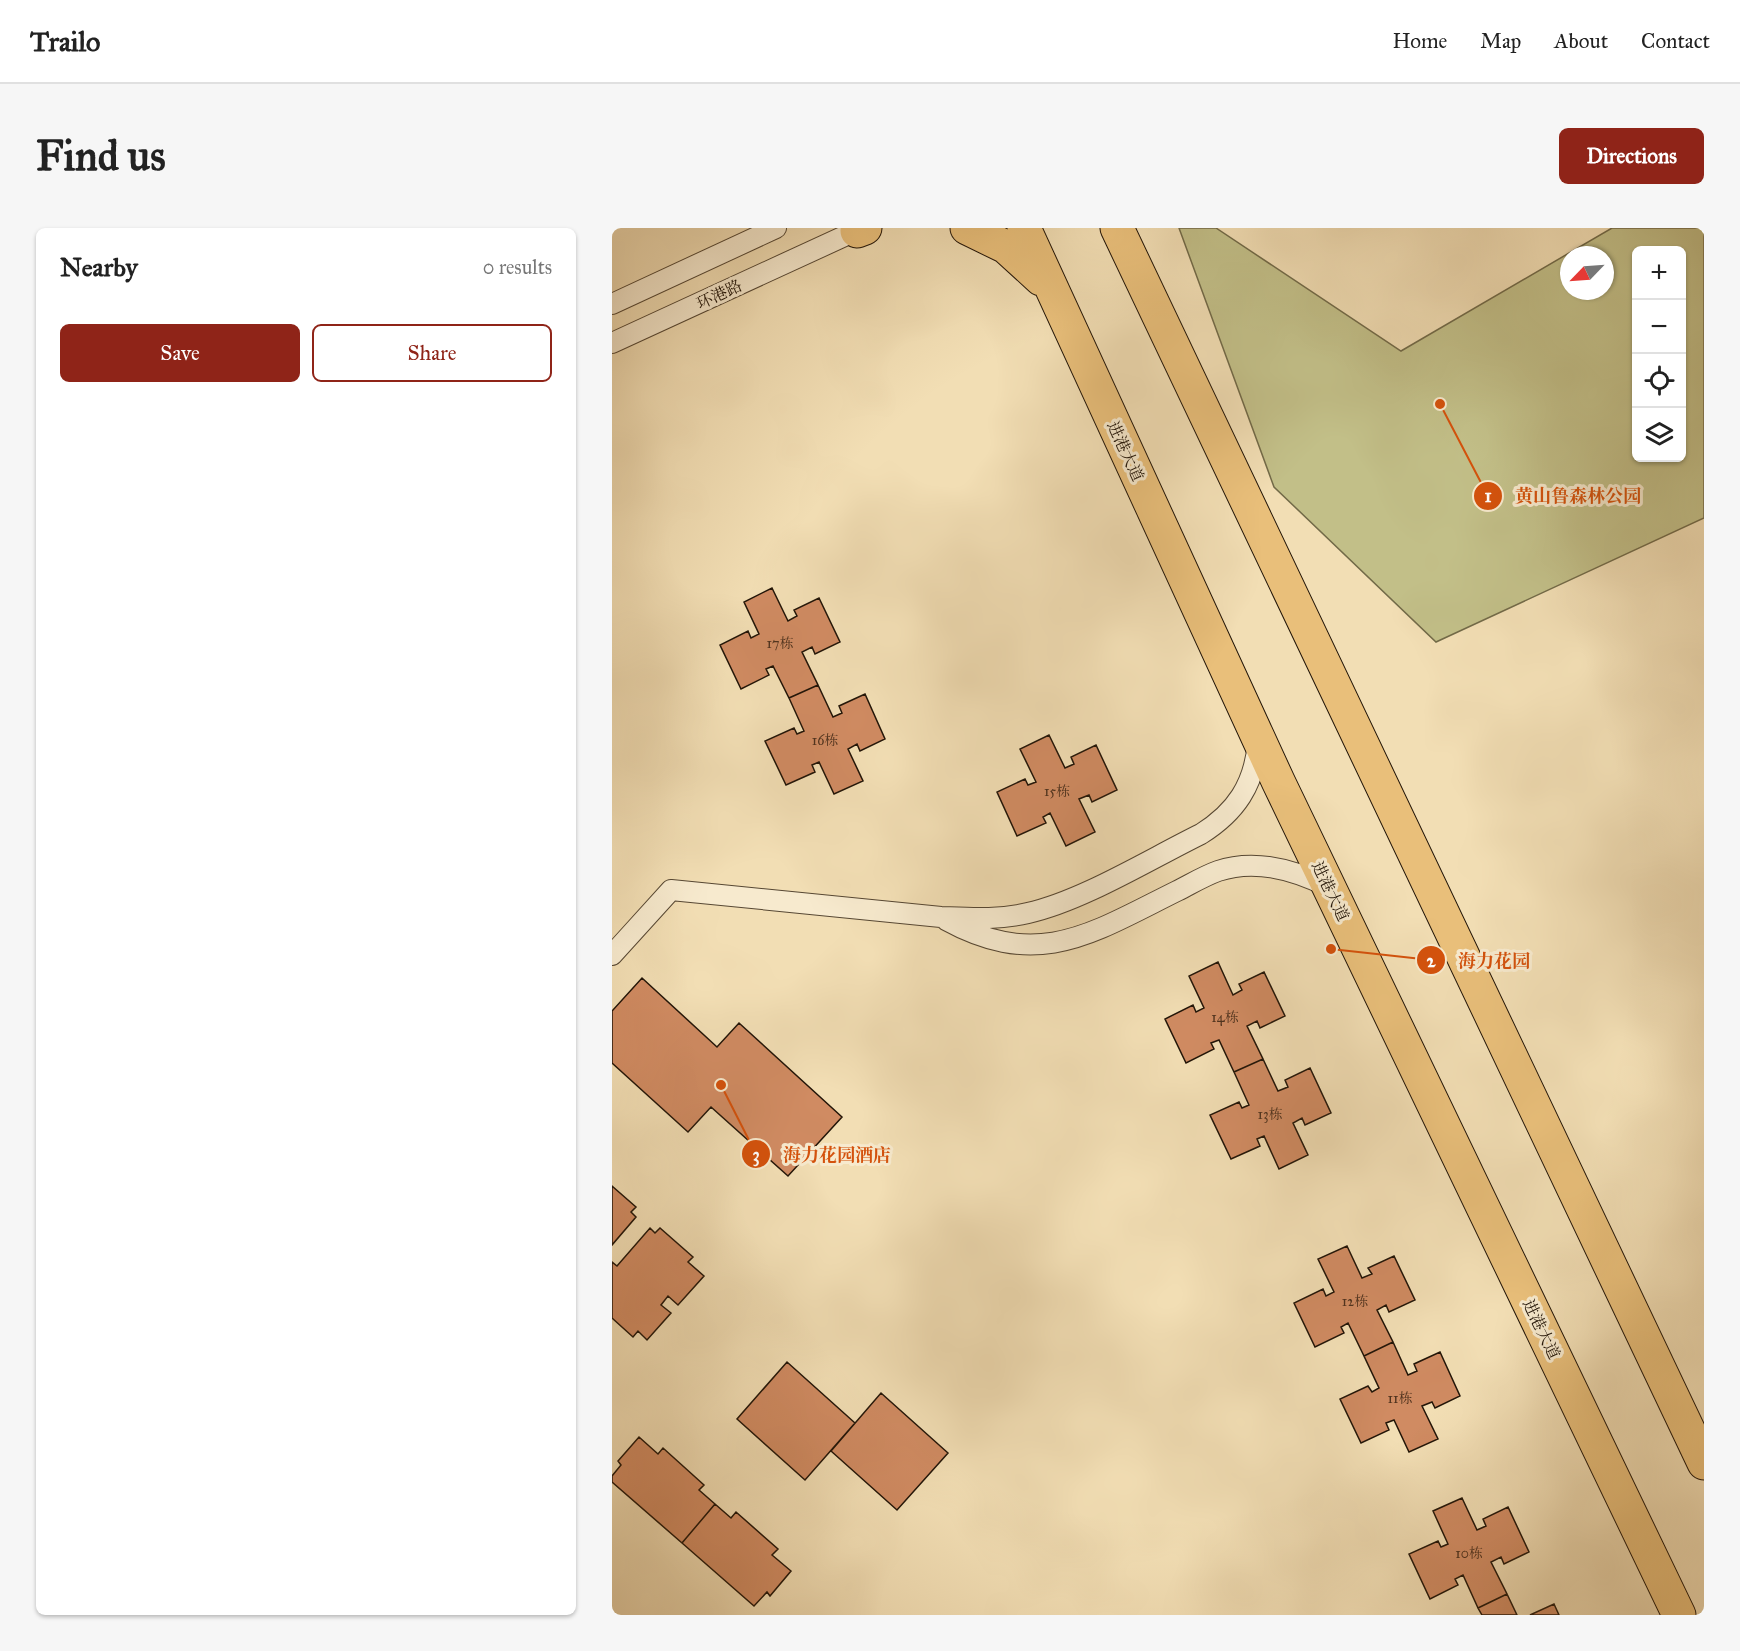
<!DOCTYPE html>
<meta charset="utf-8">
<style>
body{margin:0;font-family:"IM FELL Great Primer","Noto Serif SC",serif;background:#f6f6f6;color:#222}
.controls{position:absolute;right:18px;top:18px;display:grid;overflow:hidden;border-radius:9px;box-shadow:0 2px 4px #0004}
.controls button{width:54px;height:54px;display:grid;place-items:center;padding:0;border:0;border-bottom:2px solid #e0e0e0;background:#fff;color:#222;font:30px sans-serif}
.compass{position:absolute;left:948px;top:18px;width:54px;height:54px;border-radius:50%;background:#fff;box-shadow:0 2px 4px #0004;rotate:245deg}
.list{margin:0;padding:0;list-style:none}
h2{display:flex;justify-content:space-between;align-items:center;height:78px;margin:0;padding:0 24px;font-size:26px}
h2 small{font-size:20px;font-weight:400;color:#767676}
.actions{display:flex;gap:12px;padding:18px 24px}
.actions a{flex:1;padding:14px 0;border:2px solid #8f2418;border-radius:9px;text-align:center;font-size:21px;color:#8f2418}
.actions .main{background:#8f2418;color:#fff}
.icon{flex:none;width:33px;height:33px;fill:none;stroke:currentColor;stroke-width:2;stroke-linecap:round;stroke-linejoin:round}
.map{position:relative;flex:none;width:1092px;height:1387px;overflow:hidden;border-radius:9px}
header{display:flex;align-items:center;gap:36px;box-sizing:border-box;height:84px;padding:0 30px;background:#fff;border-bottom:2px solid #e0e0e0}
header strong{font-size:28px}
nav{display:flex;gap:33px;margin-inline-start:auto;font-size:21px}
.intro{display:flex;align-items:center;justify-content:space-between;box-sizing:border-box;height:144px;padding:0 36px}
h1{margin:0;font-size:42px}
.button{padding:15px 27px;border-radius:9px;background:#8f2418;color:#fff;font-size:21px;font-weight:700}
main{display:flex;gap:36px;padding:0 36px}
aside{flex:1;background:#fff;border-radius:9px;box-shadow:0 2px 4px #0004}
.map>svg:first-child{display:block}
.green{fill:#c2bf88;stroke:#726a48;stroke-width:1.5;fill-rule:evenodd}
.building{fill:#d08b62;stroke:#221508;stroke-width:1.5}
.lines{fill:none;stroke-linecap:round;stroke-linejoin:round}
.minor-casing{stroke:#564733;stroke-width:22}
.trunk-casing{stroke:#221508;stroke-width:35}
.minor{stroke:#f7eace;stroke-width:20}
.trunk{stroke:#e9bf7a;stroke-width:33}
.labels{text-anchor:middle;stroke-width:6;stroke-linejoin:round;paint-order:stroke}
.number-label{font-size:14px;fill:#4e321e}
.street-label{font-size:16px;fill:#221508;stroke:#f7eace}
.leader{fill:none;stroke:#d4520c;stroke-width:2}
.callout-dot{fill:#d4520c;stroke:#f7eace;stroke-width:2}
.mark-label{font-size:18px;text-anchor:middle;font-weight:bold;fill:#fff}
.callout-label{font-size:18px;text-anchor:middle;font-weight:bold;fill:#d4520c;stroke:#f7eace;stroke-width:6;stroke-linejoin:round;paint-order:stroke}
</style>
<header>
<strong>Trailo</strong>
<nav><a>Home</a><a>Map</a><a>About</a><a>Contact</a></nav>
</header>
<div class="intro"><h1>Find us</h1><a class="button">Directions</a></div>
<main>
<aside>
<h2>Nearby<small>0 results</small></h2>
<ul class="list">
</ul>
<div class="actions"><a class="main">Save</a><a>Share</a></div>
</aside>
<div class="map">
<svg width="1092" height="1387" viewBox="0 0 1092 1387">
<rect width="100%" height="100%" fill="#f2deb4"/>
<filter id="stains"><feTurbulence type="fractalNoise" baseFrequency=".00333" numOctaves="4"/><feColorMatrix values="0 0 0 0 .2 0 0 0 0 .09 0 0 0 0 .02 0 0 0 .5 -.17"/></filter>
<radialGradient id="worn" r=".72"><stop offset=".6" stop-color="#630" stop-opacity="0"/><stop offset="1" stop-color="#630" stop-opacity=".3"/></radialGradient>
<!-- green -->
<path class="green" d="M 567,0 L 604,0 L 789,123 L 1000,0 L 1092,0 L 1092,290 L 824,414 L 662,259 ZM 1024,22 L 1070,22 L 1070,230 L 1024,230 ZM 957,27 L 993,27 L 993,63 L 957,63 Z"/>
<!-- building -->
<path class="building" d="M 160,360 L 176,393 L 185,388 L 182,382 L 207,370 L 228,414 L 203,426 L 200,419 L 190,424 L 206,457 L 177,470 L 161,438 L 154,441 L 157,447 L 129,461 L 108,417 L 136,403 L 139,410 L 147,406 L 132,374 Z
M 206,457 L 221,489 L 230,485 L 227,478 L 253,466 L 273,511 L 248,523 L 245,516 L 236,521 L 251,553 L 222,566 L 207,534 L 200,537 L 203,544 L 174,557 L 153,513 L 182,500 L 185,506 L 192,503 L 177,470 Z
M 437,507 L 453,540 L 462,536 L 459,529 L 484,517 L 505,562 L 480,574 L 477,567 L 467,571 L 483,604 L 454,618 L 438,585 L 431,589 L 434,595 L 405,608 L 385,564 L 413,551 L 416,557 L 424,554 L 408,521 Z
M 606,734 L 621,767 L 630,762 L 627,756 L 652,744 L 673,788 L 648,800 L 645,793 L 635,798 L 651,831 L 622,844 L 607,812 L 599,815 L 602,821 L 574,835 L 553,791 L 581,777 L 584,784 L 592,780 L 577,748 Z
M 30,750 L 105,819 L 127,795 L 230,889 L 176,948 L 99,879 L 76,904 L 0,835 L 0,783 Z
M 651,831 L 666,863 L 676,859 L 673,852 L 698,840 L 719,885 L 693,897 L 690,890 L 681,895 L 696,927 L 667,941 L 652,908 L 645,911 L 648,918 L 619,931 L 598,887 L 627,874 L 630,880 L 637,877 L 622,844 Z
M 0,958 L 24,979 L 19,984 L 24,989 L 0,1017 Z
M 38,1000 L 43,1005 L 48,1000 L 81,1029 L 76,1034 L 92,1048 L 66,1077 L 56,1068 L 49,1077 L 59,1085 L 35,1112 L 26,1103 L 21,1109 L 0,1090 L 0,1034 L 5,1038 Z
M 735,1018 L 750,1050 L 760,1046 L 756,1040 L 782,1028 L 803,1072 L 777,1084 L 774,1077 L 765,1082 L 781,1114 L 752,1128 L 736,1095 L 729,1099 L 732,1105 L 703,1119 L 682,1075 L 711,1061 L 714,1068 L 722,1064 L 706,1031 Z
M 781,1114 L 796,1147 L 805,1143 L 802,1136 L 828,1124 L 848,1168 L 823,1180 L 820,1174 L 810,1178 L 826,1211 L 797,1224 L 782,1192 L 774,1195 L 777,1202 L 749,1215 L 728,1171 L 756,1158 L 760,1164 L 767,1160 L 752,1128 Z
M 175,1134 L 243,1195 L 193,1252 L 125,1191 Z
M 269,1165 L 336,1225 L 285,1282 L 219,1223 Z
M 27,1209 L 46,1226 L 51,1220 L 92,1257 L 87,1262 L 103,1276 L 70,1315 L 0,1254 L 0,1248 L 9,1237 L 6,1233 Z
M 850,1270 L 865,1302 L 874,1298 L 871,1291 L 896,1279 L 917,1324 L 892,1336 L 889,1329 L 879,1334 L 895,1366 L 866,1380 L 851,1347 L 843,1351 L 846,1357 L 818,1371 L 797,1326 L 826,1313 L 829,1319 L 836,1316 L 821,1283 Z
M 103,1276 L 119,1290 L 124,1284 L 166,1321 L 160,1327 L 179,1343 L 158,1368 L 155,1364 L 142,1378 L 70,1315 Z
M 895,1366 L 905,1387 L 870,1387 L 866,1380 Z
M 942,1376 L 947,1387 L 918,1387 Z"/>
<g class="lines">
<defs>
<path id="minor" d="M 0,76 L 164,0
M 0,115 L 250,0
M 334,692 C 427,743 480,705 565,663 C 579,656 592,648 606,643 C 644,630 683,642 717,659
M 0,727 L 59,662 L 329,689 C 358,690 387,692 416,685 C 470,673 538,631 589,606 C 624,584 642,557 646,515"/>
<path id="trunk" d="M 355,0 L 394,19 L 429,51
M 412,0 L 666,553 L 1067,1387
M 505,0 L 1092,1235
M 245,3 L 253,0"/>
</defs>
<!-- minor casing -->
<use href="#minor" class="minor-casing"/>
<!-- trunk casing -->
<use href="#trunk" class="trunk-casing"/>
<!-- minor -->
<use href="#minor" class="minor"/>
<!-- trunk -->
<use href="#trunk" class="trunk"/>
</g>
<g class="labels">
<!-- number labels -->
<g class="number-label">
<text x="168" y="420">17栋</text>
<text x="213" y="517">16栋</text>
<text x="445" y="568">15栋</text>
<text x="613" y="794">14栋</text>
<text x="658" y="891">13栋</text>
<text x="743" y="1078">12栋</text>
<text x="788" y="1175">11栋</text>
<text x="857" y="1330">10栋</text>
</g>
<!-- street labels -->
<g class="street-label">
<text transform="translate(107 66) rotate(-25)" y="6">环港路</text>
<text transform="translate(514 223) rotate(65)" y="6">进港大道</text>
<text transform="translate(719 663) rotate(64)" y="6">进港大道</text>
<text transform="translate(930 1101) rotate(64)" y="6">进港大道</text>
</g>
</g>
<!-- callouts -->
<path class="leader" d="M828 176L876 268M719 721L819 732M109 857L144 926"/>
<g class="callout-dot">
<circle cx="828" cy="176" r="6"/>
<circle cx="719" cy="721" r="6"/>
<circle cx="109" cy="857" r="6"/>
<circle cx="876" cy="268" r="15"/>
<circle cx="819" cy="732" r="15"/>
<circle cx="144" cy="926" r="15"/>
</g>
<g class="mark-label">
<text x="876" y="274">1</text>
<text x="819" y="739">2</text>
<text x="144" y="933">3</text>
</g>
<g class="callout-label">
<text x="966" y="274">黄山鲁森林公园</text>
<text x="882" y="739">海力花园</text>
<text x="225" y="933">海力花园酒店</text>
</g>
<rect width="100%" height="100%" filter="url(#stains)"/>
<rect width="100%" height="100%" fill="url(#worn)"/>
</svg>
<div class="controls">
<button>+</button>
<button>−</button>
<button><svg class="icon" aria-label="locate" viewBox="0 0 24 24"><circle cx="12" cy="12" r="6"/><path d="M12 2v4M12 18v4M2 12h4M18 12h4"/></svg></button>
<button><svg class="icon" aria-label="layers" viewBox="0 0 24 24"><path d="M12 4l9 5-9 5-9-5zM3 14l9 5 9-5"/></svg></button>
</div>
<svg class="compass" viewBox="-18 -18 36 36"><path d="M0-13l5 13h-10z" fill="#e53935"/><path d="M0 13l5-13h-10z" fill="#767676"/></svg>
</div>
</main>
